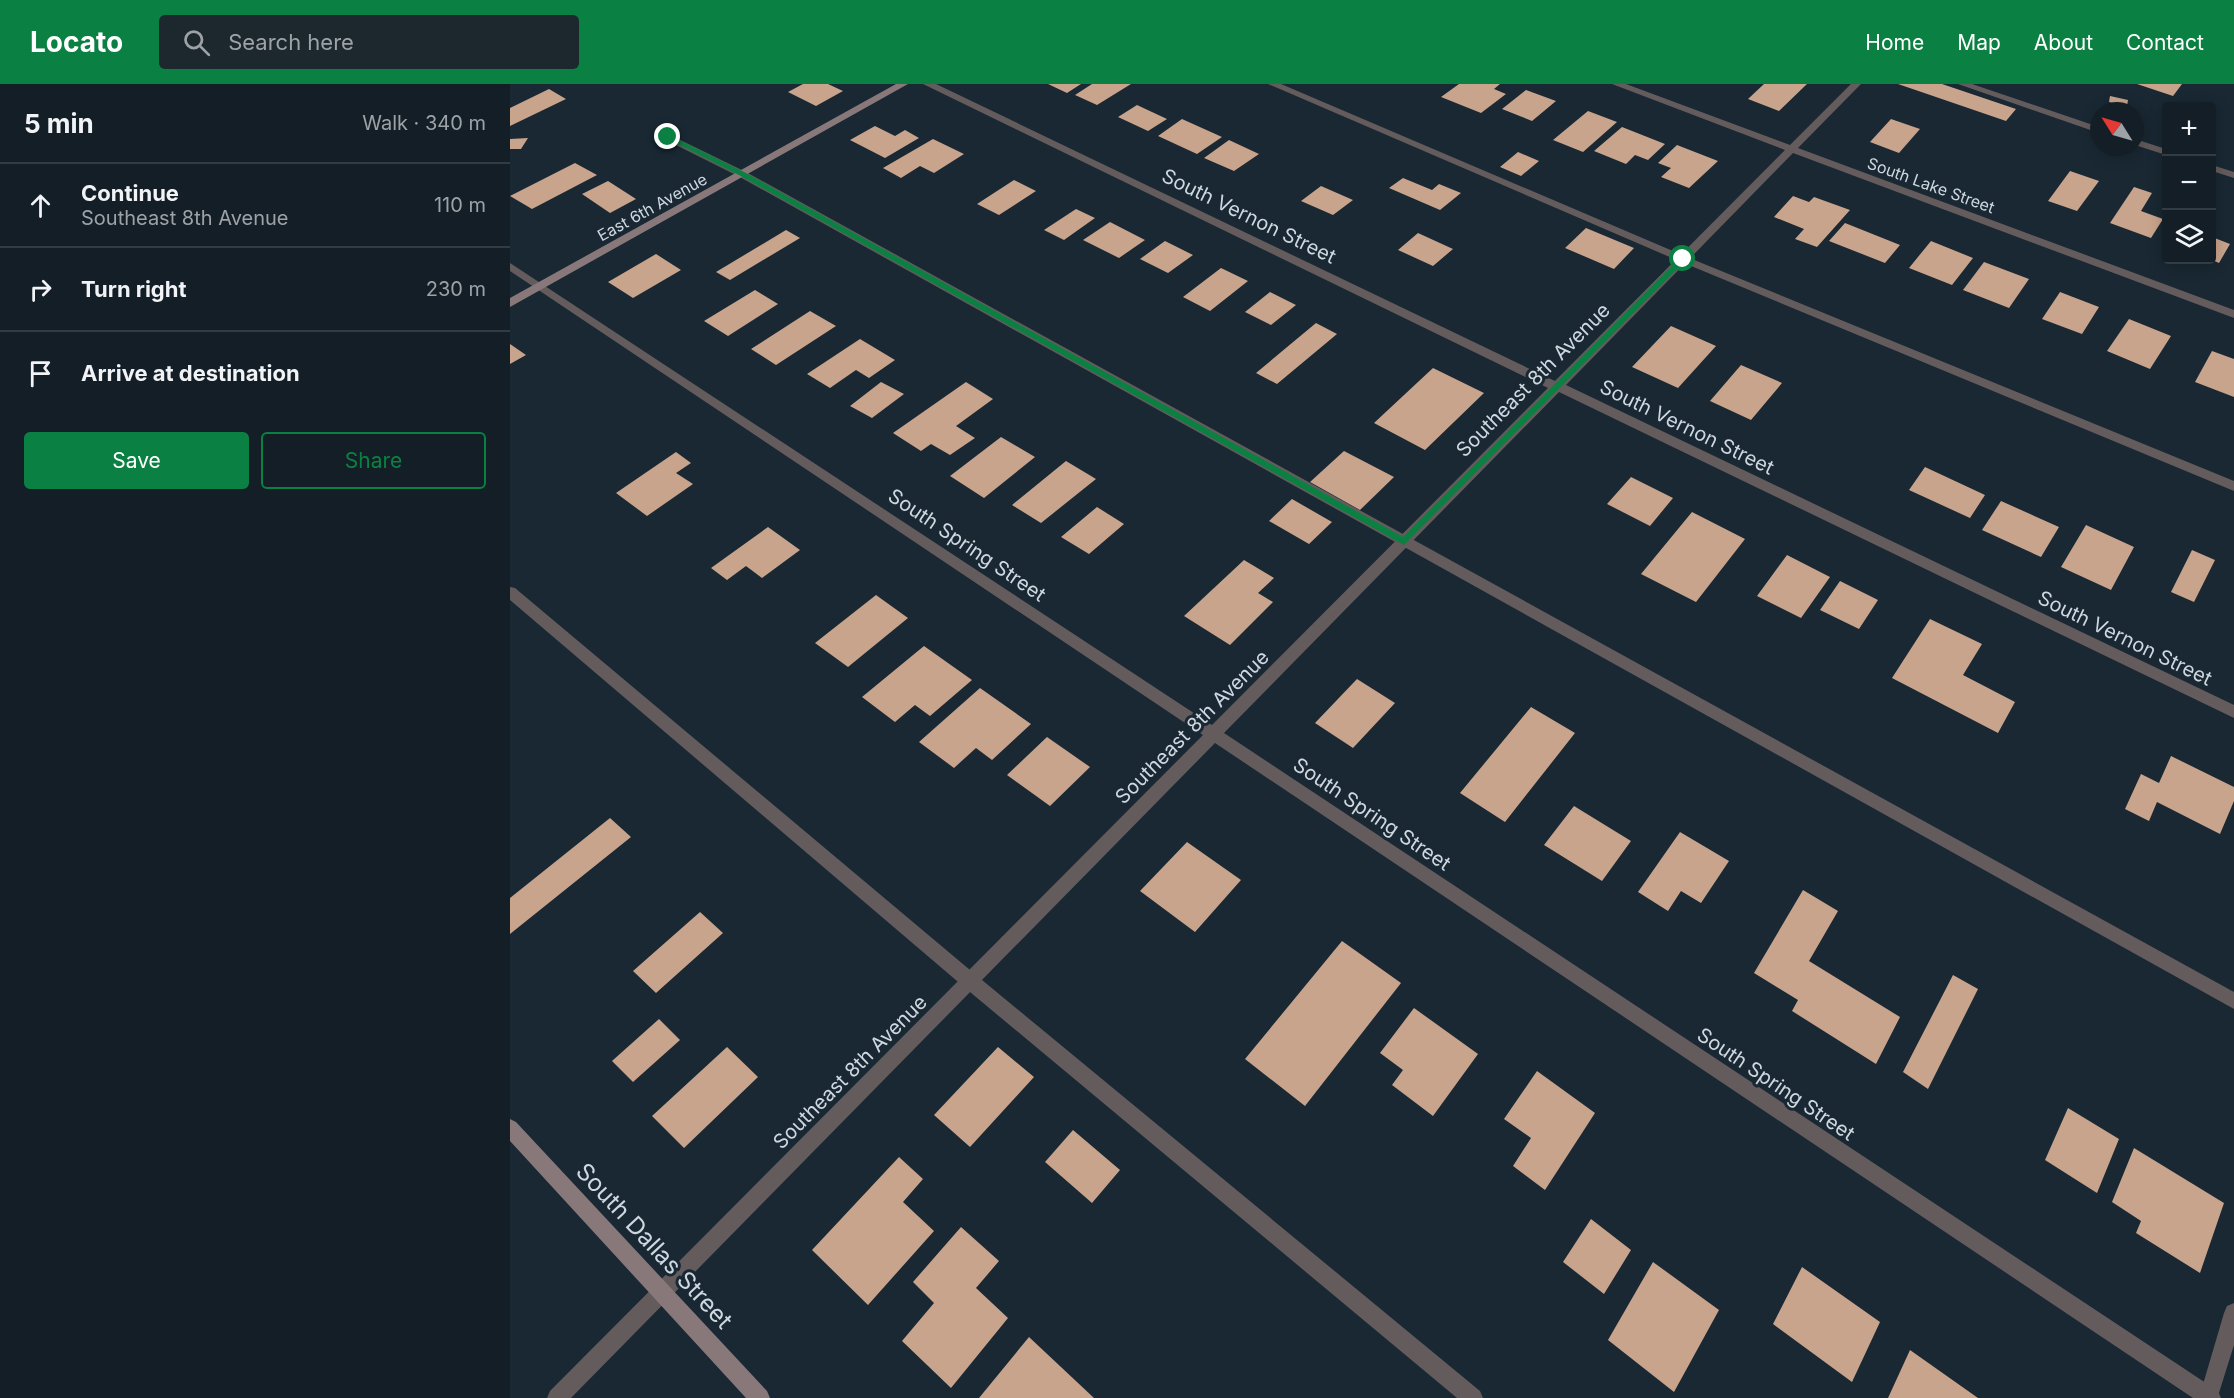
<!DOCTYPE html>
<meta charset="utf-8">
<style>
body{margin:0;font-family:Inter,sans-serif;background:#1c272e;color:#f1f3f6}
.controls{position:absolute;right:18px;top:18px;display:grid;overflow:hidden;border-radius:6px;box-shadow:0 3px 15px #0003}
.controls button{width:54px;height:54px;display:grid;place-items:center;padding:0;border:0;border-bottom:2px solid #323c43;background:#131e26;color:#f1f3f6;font:30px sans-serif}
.compass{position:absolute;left:1580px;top:18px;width:54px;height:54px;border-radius:50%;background:#131e26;box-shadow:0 3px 15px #0003;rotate:307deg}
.stop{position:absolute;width:18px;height:18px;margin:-14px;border:4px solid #0b8043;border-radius:50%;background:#fff}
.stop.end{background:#0b8043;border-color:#fff;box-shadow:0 2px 6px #0008}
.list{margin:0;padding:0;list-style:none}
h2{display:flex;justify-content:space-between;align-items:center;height:78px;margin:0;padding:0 24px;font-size:26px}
h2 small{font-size:20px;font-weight:400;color:#9da2a7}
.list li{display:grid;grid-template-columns:39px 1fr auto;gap:18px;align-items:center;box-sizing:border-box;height:84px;padding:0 24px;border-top:2px solid #323c43}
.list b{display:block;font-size:22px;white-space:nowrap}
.list p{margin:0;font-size:20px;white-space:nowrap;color:#9da2a7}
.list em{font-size:20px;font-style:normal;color:#9da2a7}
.actions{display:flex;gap:12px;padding:18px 24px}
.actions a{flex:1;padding:14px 0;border:2px solid #0b8043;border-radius:6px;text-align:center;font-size:21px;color:#0b8043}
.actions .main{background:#0b8043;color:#fff}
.icon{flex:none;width:33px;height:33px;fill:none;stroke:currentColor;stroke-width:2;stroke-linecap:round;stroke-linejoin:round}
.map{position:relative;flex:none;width:1724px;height:1314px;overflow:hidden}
header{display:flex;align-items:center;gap:36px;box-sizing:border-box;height:84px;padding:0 30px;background:#0b8043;color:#fff}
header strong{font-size:28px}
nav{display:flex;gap:33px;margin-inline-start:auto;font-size:21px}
.search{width:420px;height:54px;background:#1c272e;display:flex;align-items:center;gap:15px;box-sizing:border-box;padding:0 21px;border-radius:6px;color:#9da2a7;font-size:22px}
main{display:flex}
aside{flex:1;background:#131e26}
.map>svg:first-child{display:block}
.building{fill:#c9a48c}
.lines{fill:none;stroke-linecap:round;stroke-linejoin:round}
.lane{fill:#645b5c;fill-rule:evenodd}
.street{fill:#645b5c;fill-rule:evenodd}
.secondary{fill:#88787a;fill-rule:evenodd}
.route{fill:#0b8043}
.labels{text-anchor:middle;stroke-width:6;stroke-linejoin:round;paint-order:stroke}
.far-street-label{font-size:16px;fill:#cfd8e0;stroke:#192833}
.street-label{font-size:20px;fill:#cfd8e0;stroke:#192833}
.near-street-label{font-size:24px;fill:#cfd8e0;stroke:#192833}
</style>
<header>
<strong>Locato</strong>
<div class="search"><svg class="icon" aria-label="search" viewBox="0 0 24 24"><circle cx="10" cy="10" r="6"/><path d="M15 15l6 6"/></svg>Search here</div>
<nav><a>Home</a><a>Map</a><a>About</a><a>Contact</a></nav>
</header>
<main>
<aside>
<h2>5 min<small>Walk · 340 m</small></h2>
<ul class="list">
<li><svg class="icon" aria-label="ahead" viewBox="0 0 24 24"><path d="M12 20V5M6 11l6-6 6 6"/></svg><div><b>Continue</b><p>Southeast 8th Avenue</p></div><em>110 m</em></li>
<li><svg class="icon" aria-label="right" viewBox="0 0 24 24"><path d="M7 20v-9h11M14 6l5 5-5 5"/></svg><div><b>Turn right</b></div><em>230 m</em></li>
<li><svg class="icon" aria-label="arrive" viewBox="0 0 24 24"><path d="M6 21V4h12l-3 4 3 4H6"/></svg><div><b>Arrive at destination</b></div></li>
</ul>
<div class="actions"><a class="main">Save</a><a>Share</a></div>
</aside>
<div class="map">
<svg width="1724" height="1314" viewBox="0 0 1724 1314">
<rect width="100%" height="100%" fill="#192833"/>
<!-- building -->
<path class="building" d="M 293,0 L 318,0 L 333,7 L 306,22 L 278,8 Z
M 538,0 L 571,0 L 557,9 Z
M 582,0 L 621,0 L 587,21 L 565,11 Z
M 949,0 L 990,0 L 984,5 L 996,10 L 971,29 L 931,13 Z
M 1254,0 L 1297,0 L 1269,27 L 1238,15 Z
M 1388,0 L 1432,0 L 1506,25 L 1496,37 Z
M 1627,0 L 1672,0 L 1663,12 Z
M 39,5 L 56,15 L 0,42 L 0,24 Z
M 1016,6 L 1046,17 L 1022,37 L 992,25 Z
M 1600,12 L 1618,16 L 1617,22 L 1599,18 Z
M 627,21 L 657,35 L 638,47 L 608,33 Z
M 1078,27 L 1107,38 L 1073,68 L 1043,56 Z
M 672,35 L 712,53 L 687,70 L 648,52 Z
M 1381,35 L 1410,45 L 1389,69 L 1360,58 Z
M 365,42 L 385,52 L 395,46 L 409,54 L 375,74 L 340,56 Z
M 1112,43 L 1155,60 L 1138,76 L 1125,71 L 1116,80 L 1084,67 Z
M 18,54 L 11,65 L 0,65 L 0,55 Z
M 423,55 L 454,70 L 424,89 L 410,82 L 391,94 L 373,84 Z
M 719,56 L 749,70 L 724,87 L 694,74 Z
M 1167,61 L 1208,77 L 1179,104 L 1151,93 L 1161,84 L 1148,79 Z
M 1008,68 L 1029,77 L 1011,92 L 990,83 Z
M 65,79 L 87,91 L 22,125 L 0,112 Z
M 1560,87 L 1589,97 L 1567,127 L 1538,117 Z
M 893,94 L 922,106 L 929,100 L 951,109 L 930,126 L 879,104 Z
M 504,96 L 526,107 L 489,131 L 467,120 Z
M 98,97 L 126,115 L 100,129 L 72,110 Z
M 811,102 L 843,116 L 823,131 L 791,117 Z
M 1624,103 L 1642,109 L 1631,127 L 1653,135 L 1641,154 L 1600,139 Z
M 1283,112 L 1299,118 L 1304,113 L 1340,126 L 1307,163 L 1285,155 L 1294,145 L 1264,133 Z
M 566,125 L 585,134 L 554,156 L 534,146 Z
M 600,138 L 635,156 L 609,174 L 573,156 Z
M 1335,139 L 1390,161 L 1375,179 L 1319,157 Z
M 1076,144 L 1124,164 L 1104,185 L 1055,164 Z
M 276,146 L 290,154 L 220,196 L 206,188 Z
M 908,149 L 943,165 L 923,182 L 888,166 Z
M 1702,153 L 1720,160 L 1709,179 L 1702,176 Z
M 655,157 L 683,171 L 658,189 L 630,175 Z
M 1421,157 L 1463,174 L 1442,201 L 1399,184 Z
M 146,170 L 171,186 L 123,214 L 98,198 Z
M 1474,178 L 1519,195 L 1499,224 L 1453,206 Z
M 711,184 L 738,197 L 700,227 L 673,213 Z
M 245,206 L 268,220 L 218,252 L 194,237 Z
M 760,208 L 786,221 L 761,241 L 735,228 Z
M 1550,208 L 1589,223 L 1572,250 L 1532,235 Z
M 300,227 L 326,242 L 266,281 L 241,265 Z
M 1619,235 L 1661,252 L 1640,285 L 1597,267 Z
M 806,239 L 827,250 L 767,300 L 746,289 Z
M 1161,242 L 1206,262 L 1168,304 L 1122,283 Z
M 350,255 L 385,276 L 359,294 L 346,286 L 320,304 L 297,290 Z
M 0,260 L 16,271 L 0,280 Z
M 1702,267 L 1724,275 L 1724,313 L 1685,298 Z
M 1231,281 L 1272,299 L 1241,336 L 1200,317 Z
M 923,284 L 974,309 L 915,366 L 864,339 Z
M 371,298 L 394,310 L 362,334 L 340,322 Z
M 456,298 L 483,315 L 446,342 L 465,354 L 440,371 L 421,360 L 411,367 L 383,349 Z
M 491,353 L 525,373 L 474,414 L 440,392 Z
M 834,367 L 884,393 L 850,426 L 800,398 Z
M 166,368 L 181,379 L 166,389 L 183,400 L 137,432 L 106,409 Z
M 556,377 L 586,395 L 531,439 L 502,421 Z
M 1415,383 L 1475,411 L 1460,434 L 1399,406 Z
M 1121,393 L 1163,414 L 1140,442 L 1097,420 Z
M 782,415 L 822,438 L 799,460 L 759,437 Z
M 1491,417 L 1549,443 L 1531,473 L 1472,446 Z
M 587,423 L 614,440 L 579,470 L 551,453 Z
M 1182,428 L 1235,455 L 1186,518 L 1131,490 Z
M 1576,441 L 1624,463 L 1601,506 L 1551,483 Z
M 258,443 L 290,466 L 252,494 L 236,482 L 217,496 L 201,484 Z
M 1682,466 L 1705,476 L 1684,518 L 1661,508 Z
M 1277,471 L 1320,493 L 1291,534 L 1247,512 Z
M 734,476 L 764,494 L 748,509 L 763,518 L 720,561 L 674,532 Z
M 1330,497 L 1368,516 L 1349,545 L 1310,526 Z
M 366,511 L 398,534 L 338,583 L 305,559 Z
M 1420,535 L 1472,560 L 1453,591 L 1505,618 L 1488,649 L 1382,594 Z
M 414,562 L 462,596 L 420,632 L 405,621 L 385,638 L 352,613 Z
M 847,595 L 885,619 L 843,664 L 805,639 Z
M 470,604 L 521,640 L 482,676 L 466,664 L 444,684 L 409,658 Z
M 1021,623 L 1065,649 L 995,738 L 950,709 Z
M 537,653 L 580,683 L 540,722 L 497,691 Z
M 1661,672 L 1724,703 L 1724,717 L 1710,750 L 1647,718 L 1639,737 L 1615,725 L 1631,690 L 1649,699 Z
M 1064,722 L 1121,757 L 1092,797 L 1034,761 Z
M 100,734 L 121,753 L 0,850 L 0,814 Z
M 1170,748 L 1219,777 L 1191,819 L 1171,807 L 1158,827 L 1128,808 Z
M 677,758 L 731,796 L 685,848 L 630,807 Z
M 1293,806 L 1328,827 L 1299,877 L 1390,933 L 1366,980 L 1282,927 L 1288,916 L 1244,889 Z
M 190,828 L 213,849 L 146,909 L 123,887 Z
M 832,857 L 891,899 L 795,1022 L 735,975 Z
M 1443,891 L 1468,905 L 1418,1005 L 1393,988 Z
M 904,924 L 968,970 L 923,1032 L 882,1001 L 893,986 L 870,969 Z
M 149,935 L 170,956 L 123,998 L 102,977 Z
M 217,963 L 248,993 L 174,1064 L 142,1032 Z
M 488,963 L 524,993 L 460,1063 L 424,1031 Z
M 1027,987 L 1085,1029 L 1035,1106 L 1003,1082 L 1021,1054 L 994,1035 Z
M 1558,1024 L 1609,1055 L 1587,1109 L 1535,1076 Z
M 563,1046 L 610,1086 L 582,1119 L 535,1078 Z
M 1624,1064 L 1714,1119 L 1690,1189 L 1626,1149 L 1631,1137 L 1602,1118 Z
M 389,1073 L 413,1095 L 393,1118 L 424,1147 L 358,1221 L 302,1166 Z
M 1081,1135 L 1121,1166 L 1094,1210 L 1053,1178 Z
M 451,1143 L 489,1177 L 466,1204 L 498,1234 L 441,1304 L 392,1257 L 424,1219 L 403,1198 Z
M 1143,1178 L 1209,1226 L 1164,1308 L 1098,1256 Z
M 1292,1183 L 1370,1238 L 1342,1298 L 1263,1240 Z
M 519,1253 L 584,1314 L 469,1314 Z
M 1400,1266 L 1468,1314 L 1378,1314 Z"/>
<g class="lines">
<!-- lane -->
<path class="lane" d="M 758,0 L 771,0 L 1177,173 L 1724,397 L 1724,407 L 1169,177 Z
M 1448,0 L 1462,0 L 1589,43 L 1589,49 Z
M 158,50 L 236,88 L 1724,908 L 1724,925 L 228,92 L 154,55 L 153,53 Z
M 1625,55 L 1656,65 L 1656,71 L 1625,61 Z
M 1702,81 L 1724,88 L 1724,94 L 1702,87 Z
M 0,503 L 5,504 L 466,891 L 970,1307 L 973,1314 L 947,1314 L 454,903 L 0,516 Z
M 1724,1219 L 1724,1261 L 1708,1312 L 1707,1314 L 1689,1314 L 1714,1229 L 1717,1222 Z"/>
<!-- street -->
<path class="street" d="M 413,0 L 426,0 L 1045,297 L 1275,66 L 1102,0 L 1116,0 L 1280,61 L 1341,0 L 1351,0 L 1288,64 L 1724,226 L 1724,234 L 1283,69 L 1056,301 L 1724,621 L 1724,634 L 1049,308 L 714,649 L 1708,1307 L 1711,1314 L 1683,1314 L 705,659 L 61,1314 L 37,1314 L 40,1307 L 693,651 L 0,187 L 0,179 L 702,641 L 1038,304 Z"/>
<!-- secondary -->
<path class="secondary" d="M 386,0 L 398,0 L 0,223 L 0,214 Z
M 0,1035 L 6,1038 L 257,1307 L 260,1314 L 236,1314 L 0,1057 Z"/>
</g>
<!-- route -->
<path class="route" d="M 156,52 L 161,52 L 234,88 L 893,453 L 1171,173 L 1177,175 L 894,461 L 229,91 L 156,54 Z"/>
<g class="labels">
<!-- far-street labels -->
<g class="far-street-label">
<text transform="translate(1421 101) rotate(20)" y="6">South Lake Street</text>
<text transform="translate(142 123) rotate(-29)" y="6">East 6th Avenue</text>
</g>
<!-- street labels -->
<g class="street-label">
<text transform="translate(739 132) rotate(26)" y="7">South Vernon Street</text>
<text transform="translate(1023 296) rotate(-45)" y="7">Southeast 8th Avenue</text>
<text transform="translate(1177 343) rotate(26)" y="7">South Vernon Street</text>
<text transform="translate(457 461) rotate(34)" y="7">South Spring Street</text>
<text transform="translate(1615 554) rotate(26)" y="7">South Vernon Street</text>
<text transform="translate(682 643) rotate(-45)" y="7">Southeast 8th Avenue</text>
<text transform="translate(862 730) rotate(34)" y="7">South Spring Street</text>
<text transform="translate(340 988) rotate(-45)" y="7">Southeast 8th Avenue</text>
<text transform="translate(1266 1000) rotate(34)" y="7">South Spring Street</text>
</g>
<!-- near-street labels -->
<g class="near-street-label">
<text transform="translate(144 1162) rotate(47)" y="8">South Dallas Street</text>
</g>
</g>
</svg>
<div class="controls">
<button>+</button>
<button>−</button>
<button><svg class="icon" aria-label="layers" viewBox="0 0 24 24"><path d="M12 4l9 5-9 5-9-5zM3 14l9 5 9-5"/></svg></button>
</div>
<svg class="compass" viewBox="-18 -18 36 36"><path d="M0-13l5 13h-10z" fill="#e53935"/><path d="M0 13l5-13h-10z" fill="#9da2a7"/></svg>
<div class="stop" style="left:1173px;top:175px"></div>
<div class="stop end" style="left:158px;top:53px"></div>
</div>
</main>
